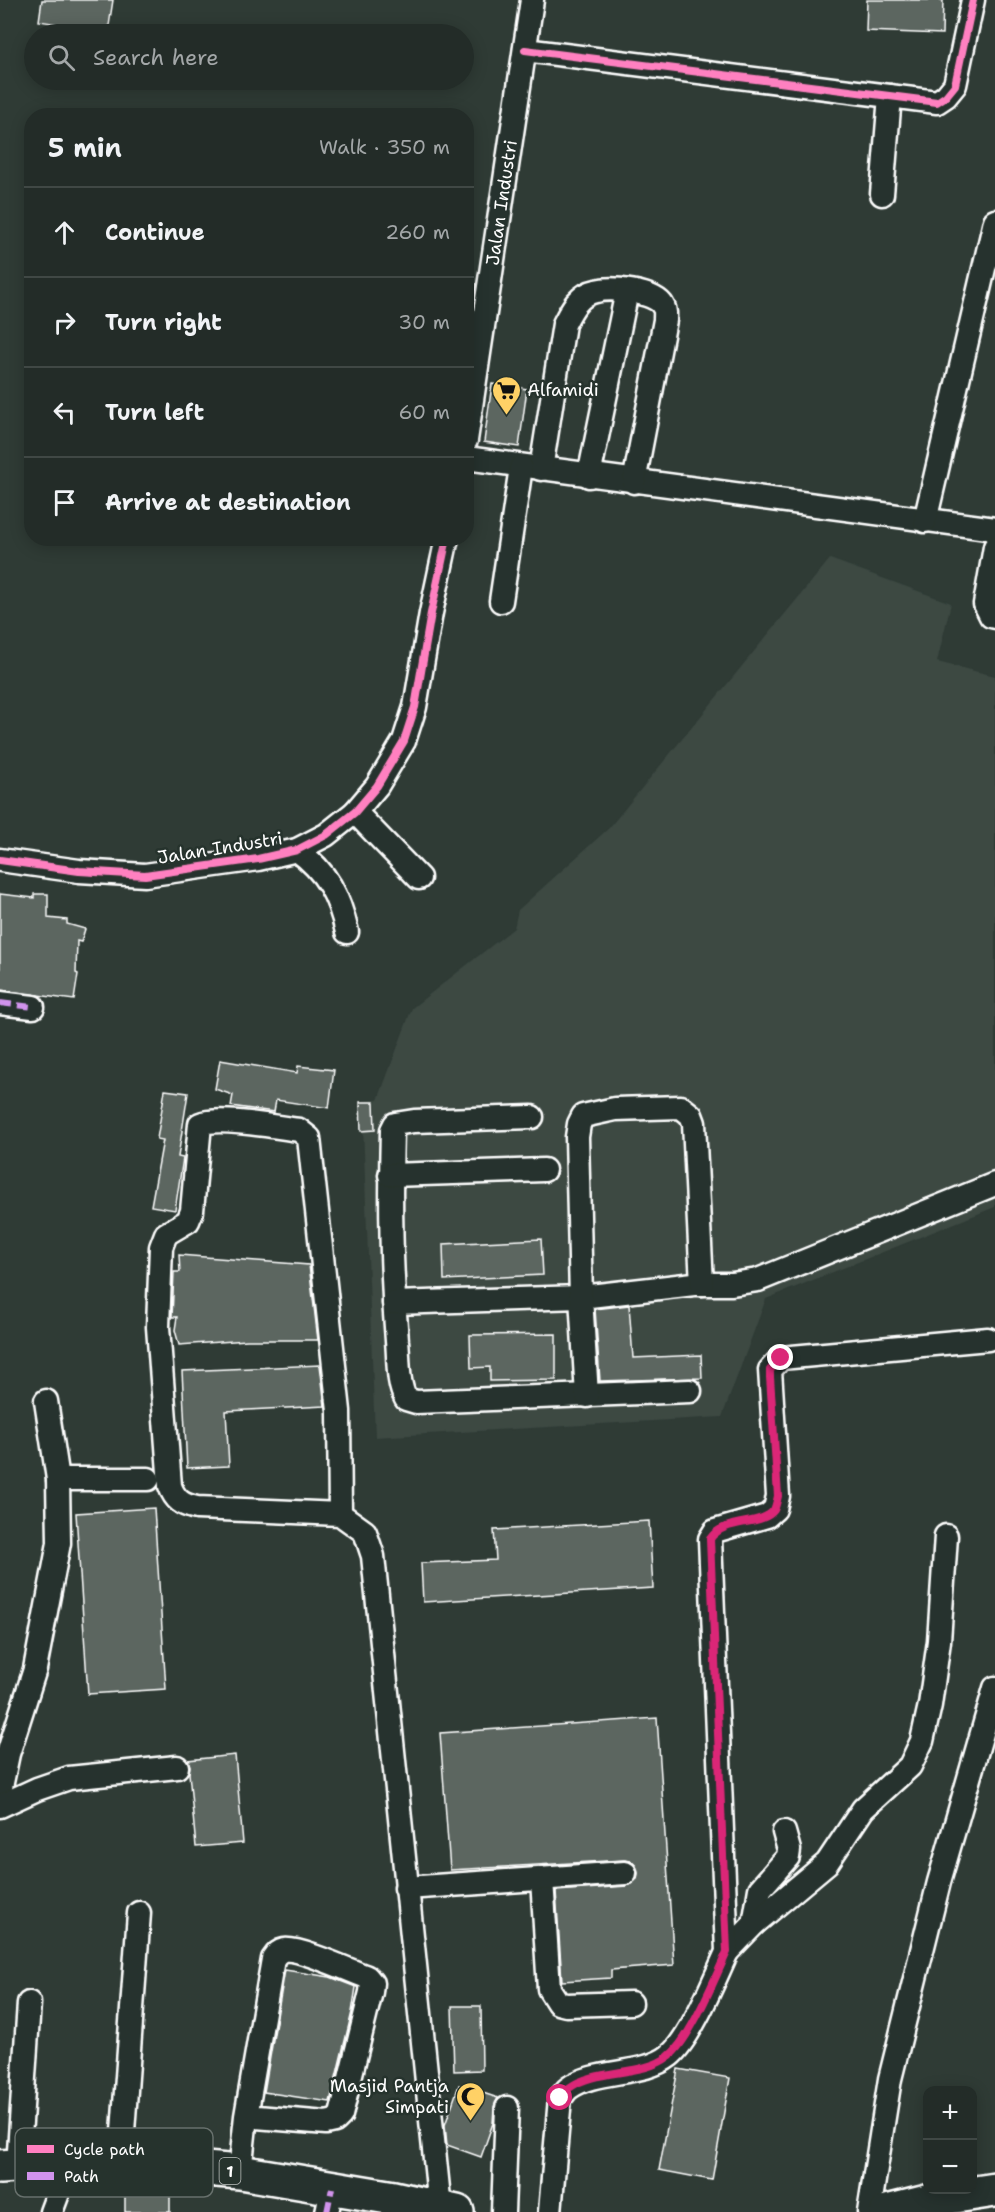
<!DOCTYPE html>
<meta charset="utf-8">
<style>
body{margin:0;font-family:"Shantell Sans",sans-serif;background:#2f3834;color:#f1f3f6}
.controls{position:absolute;right:18px;bottom:18px;display:grid;overflow:hidden;border-radius:12px;box-shadow:0 3px 15px #0003}
.controls button{width:54px;height:54px;display:grid;place-items:center;padding:0;border:0;border-bottom:2px solid #404845;background:#232c28;color:#f1f3f6;font:30px sans-serif}
.stop{position:absolute;width:18px;height:18px;margin:-14px;border:4px solid #db2777;border-radius:50%;background:#fff}
.stop.end{background:#db2777;border-color:#fff;box-shadow:0 2px 6px #0008}
.list{margin:0;padding:0;list-style:none}
h2{display:flex;justify-content:space-between;align-items:center;height:78px;margin:0;padding:0 24px;font-size:26px}
h2 small{font-size:20px;font-weight:400;color:#a3a7a8}
.list li{display:grid;grid-template-columns:39px 1fr auto;gap:18px;align-items:center;box-sizing:border-box;height:90px;padding:0 24px;border-top:2px solid #404845}
.list b{display:block;font-size:22px;white-space:nowrap}
.list em{font-size:20px;font-style:normal;color:#a3a7a8}
.icon{flex:none;width:33px;height:33px;fill:none;stroke:currentColor;stroke-width:2;stroke-linecap:round;stroke-linejoin:round}
.map{position:relative;flex:none;width:995px;height:2212px;overflow:hidden}
.search{position:absolute;background:#232c28;box-shadow:0 3px 15px #0003;left:24px;top:24px;width:450px;height:66px;display:flex;align-items:center;gap:15px;box-sizing:border-box;padding:0 21px;border-radius:33px;color:#a3a7a8;font-size:22px}
.panel{position:absolute;background:#232c28;box-shadow:0 3px 15px #0003;left:24px;top:108px;width:450px;height:438px;border-radius:24px}
.map>svg:first-child{display:block}
.built{fill:#3c4842}
.building{fill:#5b6661;stroke:#fff;stroke-width:1.5}
.lines{fill:none;stroke-linecap:round;stroke-linejoin:round}
.minor-casing{stroke:#fff;stroke-width:27}
.highway-casing{stroke:#fff;stroke-width:38}
.minor{stroke:#26332d;stroke-width:22}
.highway{stroke:#26332d;stroke-width:33}
.quiet{stroke:#d193ec;stroke-width:6;stroke-dasharray:12 6;stroke-linecap:butt}
.cycleway-casing{stroke:#26332d;stroke-width:11}
.cycleway{stroke:#ff80c0;stroke-width:8}
.route{stroke:#db2777;stroke-width:8}
.labels{text-anchor:middle;stroke-width:5;stroke-linejoin:round;paint-order:stroke}
.shield{fill:#26332d;stroke:#bec2c0;stroke-width:1.5}
.shield-label{font-size:16px;font-weight:bold;fill:#fff}
.street-label{font-size:18px;fill:#fff;stroke:#26332d}
.poi-label{font-size:18px;fill:#fff;stroke:#26332d;text-anchor:start}
.key{fill:#26332d;stroke:#67706c;stroke-width:1.5}
.key-label{font-size:16px;fill:#fff}
</style>
<div class="map">
<svg width="995" height="2212" viewBox="0 0 995 2212">
<rect width="100%" height="100%" fill="#2f3b35"/>
<filter id="ink" filterUnits="userSpaceOnUse"><feTurbulence type="fractalNoise" baseFrequency=".0167" numOctaves="2"/><feDisplacementMap in="SourceGraphic" scale="12" xChannelSelector="R" yChannelSelector="G"/><feConvolveMatrix kernelMatrix="1 2 1 2 8 2 1 2 1" color-interpolation-filters="sRGB"/></filter>
<g filter="url(#ink)">
<!-- built -->
<path class="built" d="M 830,559 L 951,603 L 937,662 L 995,676 L 995,1207 L 766,1299 L 722,1417 L 375,1437 L 362,1101 L 378,1100 L 412,1008 L 514,928 L 518,910 L 609,828 Z"/>
<!-- building -->
<path class="building" d="M 42,0 L 113,0 L 108,32 L 39,21 Z
M 867,0 L 943,0 L 942,34 L 866,31 Z
M 492,384 L 527,389 L 519,447 L 484,442 Z
M 0,894 L 34,898 L 34,894 L 48,894 L 48,918 L 67,920 L 67,924 L 85,929 L 81,942 L 77,941 L 76,973 L 78,974 L 74,1000 L 0,990 Z
M 220,1060 L 297,1073 L 298,1066 L 334,1070 L 329,1108 L 276,1100 L 274,1112 L 231,1106 L 233,1095 L 215,1089 Z
M 165,1090 L 188,1093 L 178,1157 L 183,1158 L 175,1210 L 151,1206 L 163,1140 L 157,1139 Z
M 360,1102 L 374,1102 L 375,1130 L 361,1131 Z
M 541,1239 L 543,1275 L 444,1280 L 443,1244 Z
M 179,1255 L 309,1265 L 318,1340 L 247,1340 L 179,1345 L 175,1330 L 177,1317 L 172,1317 L 174,1272 L 180,1272 Z
M 629,1305 L 633,1358 L 701,1355 L 702,1378 L 600,1381 L 595,1309 Z
M 556,1334 L 556,1380 L 490,1381 L 490,1367 L 471,1368 L 470,1335 Z
M 320,1365 L 325,1406 L 226,1411 L 229,1466 L 187,1468 L 182,1371 Z
M 154,1508 L 166,1689 L 88,1694 L 76,1513 Z
M 649,1521 L 653,1588 L 423,1602 L 421,1563 L 496,1560 L 494,1530 Z
M 657,1718 L 674,1965 L 611,1970 L 611,1978 L 562,1981 L 556,1891 L 627,1886 L 637,1879 L 638,1873 L 636,1866 L 631,1861 L 624,1860 L 450,1870 L 440,1733 Z
M 235,1755 L 243,1843 L 196,1847 L 189,1773 L 190,1766 L 188,1760 Z
M 285,1970 L 330,1977 L 356,1987 L 352,2012 L 330,2102 L 264,2092 Z
M 452,2006 L 481,2006 L 482,2070 L 454,2071 Z
M 678,2069 L 730,2078 L 712,2180 L 659,2170 Z
M 459,2085 L 498,2098 L 494,2107 L 493,2123 L 481,2157 L 447,2145 L 445,2125 Z
M 125,2189 L 170,2191 L 170,2212 L 125,2212 Z"/>
<g class="lines">
<defs>
<g id="minor">
<path d="M 525,50 L 937,102 L 946,96 L 955,85 L 973,0"/>
<path d="M 882,194 L 890,96"/>
<path id="s1" d="M 466,440 L 532,0"/>
<path d="M 466,458 L 995,529"/>
<path d="M 541,469 L 564,324 C 571,310 579,294 596,291 C 611,287 655,291 663,306 C 666,310 665,315 665,320 L 634,482"/>
<path d="M 589,476 L 627,291"/>
<path d="M 925,521 L 995,221"/>
<path d="M 995,547 L 985,604 L 991,616 L 995,617"/>
<path d="M 501,601 L 521,467"/>
<path d="M 355,812 L 419,878"/>
<path d="M 297,850 C 327,872 339,896 347,932"/>
<path d="M 0,860 L 79,871 L 145,875 L 258,859 L 297,850 L 326,835 L 355,812 L 377,786 L 404,741 L 415,707 L 431,613 L 447,538"/>
<path d="M 0,1003 L 33,1007"/>
<path d="M 532,1117 L 414,1121 L 395,1124 L 392,1130 C 390,1200 391,1271 397,1341 C 399,1359 397,1383 406,1399 L 416,1402 L 690,1391"/>
<path d="M 390,1175 L 544,1170"/>
<path d="M 394,1303 L 581,1297 L 694,1284 L 732,1284 L 758,1280 L 995,1184"/>
<path d="M 587,1396 L 581,1297 L 577,1137 L 579,1124 L 583,1116 L 615,1109 L 681,1107 L 691,1115 L 694,1123 L 702,1284"/>
<path d="M 58,1479 L 148,1479"/>
<path d="M 340,1514 L 197,1508 C 182,1505 175,1500 170,1486 L 158,1327 L 161,1247 L 166,1234 L 188,1221 L 192,1211 L 200,1124 C 218,1116 277,1127 299,1130 L 309,1138 L 339,1411 L 340,1514 L 365,1532 L 373,1556 L 440,2208"/>
<path d="M 0,1792 L 8,1754 L 35,1669 L 59,1543 L 58,1479 L 46,1401"/>
<path d="M 0,1806 L 37,1789 L 69,1778 L 177,1767"/>
<path d="M 542,1879 L 549,1989 L 558,2003 L 566,2005 L 631,2003"/>
<path d="M 406,1888 L 625,1873"/>
<path d="M 754,1924 L 760,1889 L 788,1857 L 789,1850 L 784,1832"/>
<path d="M 727,1952 L 754,1924 L 827,1863 L 863,1809 L 910,1766 L 922,1741 L 930,1705 L 939,1641 L 946,1536"/>
<path d="M 121,2159 L 139,1913"/>
<path d="M 18,2166 L 29,2003"/>
<path d="M 240,2172 L 246,2116 L 273,1959 C 276,1954 279,1951 284,1950 C 298,1947 351,1971 367,1977 L 372,1983 L 371,1992 L 341,2115 L 335,2121 L 326,2123 L 246,2116"/>
<path d="M 51,2212 L 70,2161"/>
<path d="M 327,2212 L 332,2188"/>
<path d="M 503,2212 L 507,2108"/>
<path d="M 550,2212 L 560,2098 C 563,2095 566,2090 569,2088 C 594,2069 644,2076 669,2056 C 690,2040 715,1978 727,1952 L 710,1539 L 715,1531 L 767,1516 L 775,1509 L 778,1496 L 770,1370 L 781,1358 L 988,1339"/>
<path d="M 869,2212 L 890,2079 L 939,1882 L 995,1688"/>
</g>
<path id="highway" d="M 0,2167 L 121,2159 L 181,2167 L 240,2172 L 394,2198 L 457,2212
M 887,2212 L 943,2198 L 995,2190"/>
</defs>
<!-- minor casing -->
<use href="#minor" class="minor-casing"/>
<!-- highway casing -->
<use href="#highway" class="highway-casing"/>
<!-- minor -->
<use href="#minor" class="minor"/>
<!-- highway -->
<use href="#highway" class="highway"/>
<!-- quiet -->
<path class="quiet" d="M 0,1003 L 33,1007
M 327,2212 L 332,2188"/>
<defs>
<path id="cycleway" d="M 525,50 L 937,102 L 946,96 L 955,85 L 973,0
M 0,860 L 79,871 L 145,875 L 258,859 L 297,850 L 326,835 L 355,812 L 377,786 L 404,741 L 415,707 L 431,613 L 447,538"/>
</defs>
<!-- cycleway casing -->
<use href="#cycleway" class="cycleway-casing"/>
<!-- cycleway -->
<use href="#cycleway" class="cycleway"/>
</g>
</g>
<g class="lines" filter="url(#ink)">
<!-- route -->
<path class="route" d="M 560,2098 C 563,2095 566,2090 569,2088 C 596,2068 643,2077 669,2056 C 690,2040 715,1978 727,1952 L 710,1539 C 725,1517 761,1527 774,1510 C 776,1506 777,1500 778,1496 L 770,1377 L 770,1370 L 781,1358"/>
</g>
<!-- icons -->
<defs>
<symbol id="supermarket-pin" viewBox="-11 -11 22 30"><path d="M0 17L-7.5 6A9.5 9.5 0 1 1 7.5 6Z" fill="#ffd166" stroke="#26332d"/><path d="M-6-5.5h2.5l.6 2H6L4.5 2H-2.5L-4.4-4H-6ZM-1.5 3.2a1.3 1.3 0 1 0 .1 0ZM3 3.2a1.3 1.3 0 1 0 .1 0Z" fill="#111"/></symbol>
<symbol id="mosque-pin" viewBox="-11 -11 22 30"><path d="M0 17L-7.5 6A9.5 9.5 0 1 1 7.5 6Z" fill="#ffd166" stroke="#26332d"/><path d="M3.5-4.9A6 6 0 1 0 3.5 4.9A5 5 0 1 1 3.5-4.9Z" fill="#111"/></symbol>
</defs>
<g fill-rule="evenodd">
<use href="#supermarket-pin" x="490" y="374" width="33" height="45"/>
<use href="#mosque-pin" x="454" y="2080" width="33" height="45"/>
</g>
<g class="labels">
<!-- shield labels -->
<rect class="shield" x="219.5" y="2158" width="21" height="26" rx="4.5"/>
<g class="shield-label">
<text x="230" y="2177">1</text>
</g>
<!-- street labels -->
<g class="street-label">
<text dy="6" stroke="none"><textPath href="#s1" startOffset="240">Jalan Industri</textPath></text>
<text transform="translate(220 848) rotate(-9)" y="6">Jalan Industri</text>
</g>
<!-- poi labels -->
<g class="poi-label">
<text x="527" y="396">Alfamidi</text>
<text x="449" y="2092" text-anchor="end">Masjid Pantja<tspan x="449" dy="21">Simpati</tspan></text>
</g>
</g>
<!-- legend -->
<rect x="15" y="2128" width="198" height="69" rx="9" class="key"/>
<rect x="27" y="2145" width="27" height="8" fill="#ff80c0"/>
<rect x="27" y="2172" width="27" height="8" fill="#d193ec"/>
<g class="key-label">
<text x="64" y="2155">Cycle path</text>
<text x="64" y="2182">Path</text>
</g>
</svg>
<div class="controls">
<button>+</button>
<button>−</button>
</div>
<div class="stop" style="left:560px;top:2098px"></div>
<div class="stop end" style="left:781px;top:1358px"></div>
<div class="search"><svg class="icon" aria-label="search" viewBox="0 0 24 24"><circle cx="10" cy="10" r="6"/><path d="M15 15l6 6"/></svg>Search here</div>
<section class="panel">
<h2>5 min<small>Walk · 350 m</small></h2>
<ul class="list">
<li><svg class="icon" aria-label="ahead" viewBox="0 0 24 24"><path d="M12 20V5M6 11l6-6 6 6"/></svg><div><b>Continue</b></div><em>260 m</em></li>
<li><svg class="icon" aria-label="right" viewBox="0 0 24 24"><path d="M7 20v-9h11M14 6l5 5-5 5"/></svg><div><b>Turn right</b></div><em>30 m</em></li>
<li><svg class="icon" aria-label="left" viewBox="0 0 24 24"><path d="M17 20v-9H6M10 6l-5 5 5 5"/></svg><div><b>Turn left</b></div><em>60 m</em></li>
<li><svg class="icon" aria-label="arrive" viewBox="0 0 24 24"><path d="M6 21V4h12l-3 4 3 4H6"/></svg><div><b>Arrive at destination</b></div></li>
</ul>
</section>
</div>
